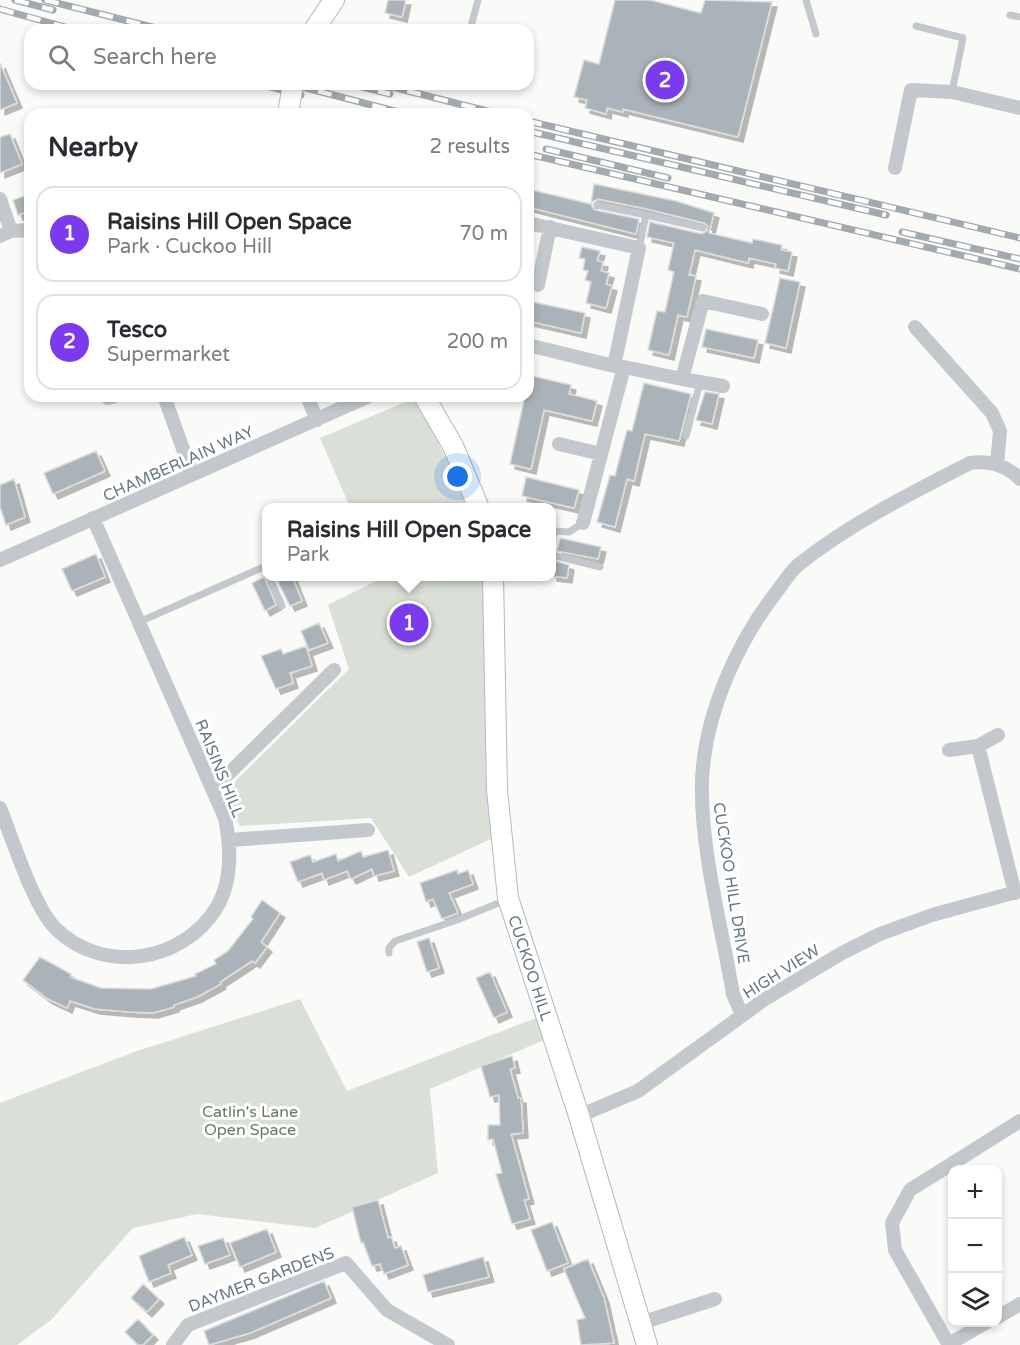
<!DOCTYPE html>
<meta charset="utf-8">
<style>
body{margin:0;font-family:"Varela Round",sans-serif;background:#f7f7f7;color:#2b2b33}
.controls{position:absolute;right:18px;bottom:18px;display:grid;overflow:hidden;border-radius:12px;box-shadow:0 3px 9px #0003}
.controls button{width:54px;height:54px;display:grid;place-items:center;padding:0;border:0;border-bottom:2px solid #e1e1e2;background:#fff;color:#2b2b33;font:30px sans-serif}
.you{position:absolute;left:458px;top:477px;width:21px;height:21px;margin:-15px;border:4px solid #fff;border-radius:50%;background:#1a73e8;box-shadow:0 0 0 9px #1a73e833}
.badge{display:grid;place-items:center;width:39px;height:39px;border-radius:50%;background:#7c3aed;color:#fff;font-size:20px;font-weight:700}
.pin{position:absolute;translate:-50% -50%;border:3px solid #fff;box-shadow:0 2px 6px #0006}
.popup{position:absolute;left:262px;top:503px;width:294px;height:78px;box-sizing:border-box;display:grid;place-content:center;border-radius:12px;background:#fff;filter:drop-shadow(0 2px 4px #0005);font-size:20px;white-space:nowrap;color:#7c7c81}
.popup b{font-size:22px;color:#2b2b33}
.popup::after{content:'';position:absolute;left:50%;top:100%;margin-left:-12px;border:12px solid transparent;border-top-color:#fff}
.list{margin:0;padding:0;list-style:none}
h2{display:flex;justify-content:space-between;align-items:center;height:78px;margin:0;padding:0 24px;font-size:26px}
h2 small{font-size:20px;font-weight:400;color:#7c7c81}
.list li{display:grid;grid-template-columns:39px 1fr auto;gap:18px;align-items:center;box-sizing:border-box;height:96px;margin:0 12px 12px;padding:0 12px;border:2px solid #e1e1e2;border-radius:18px}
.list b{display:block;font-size:22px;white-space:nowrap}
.list p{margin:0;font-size:20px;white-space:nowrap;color:#7c7c81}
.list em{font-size:20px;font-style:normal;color:#7c7c81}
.icon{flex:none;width:33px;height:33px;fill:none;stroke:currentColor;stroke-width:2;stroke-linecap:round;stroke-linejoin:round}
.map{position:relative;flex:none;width:1020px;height:1345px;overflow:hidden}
.search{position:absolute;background:#fff;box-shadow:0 3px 9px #0003;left:24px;top:24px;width:510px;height:66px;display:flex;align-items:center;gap:15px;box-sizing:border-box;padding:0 21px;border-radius:18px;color:#7c7c81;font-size:22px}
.panel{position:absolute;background:#fff;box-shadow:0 3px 9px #0003;left:24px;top:108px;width:510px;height:294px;border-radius:18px}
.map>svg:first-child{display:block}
.green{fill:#dadfd7}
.building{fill:#aab3b9;stroke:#dcdcda;stroke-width:1.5;filter:url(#shadow)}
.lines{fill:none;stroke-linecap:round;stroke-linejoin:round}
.secondary-casing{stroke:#b3babf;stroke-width:22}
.lane{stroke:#c3c8cc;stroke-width:7}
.street{stroke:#c3c8cc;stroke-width:14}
.secondary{stroke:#fff;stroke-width:20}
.rail-casing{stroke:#a2aab0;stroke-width:7}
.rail{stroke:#fff;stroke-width:4.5;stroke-dasharray:14;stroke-linecap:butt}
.secondary-bridge-casing{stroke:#b3babf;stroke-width:22;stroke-linecap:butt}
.secondary-bridge{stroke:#fff;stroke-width:20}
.labels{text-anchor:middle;stroke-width:6;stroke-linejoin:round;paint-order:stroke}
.street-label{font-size:16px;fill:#657683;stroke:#fff}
.park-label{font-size:16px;fill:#687a64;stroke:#fff}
</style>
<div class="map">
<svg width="1020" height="1345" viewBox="0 0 1020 1345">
<defs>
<filter id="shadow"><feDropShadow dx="5" dy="5" stdDeviation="0" flood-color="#0004"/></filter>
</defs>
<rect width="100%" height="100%" fill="#fafaf8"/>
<!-- green -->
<path class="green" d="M 415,398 L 462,490 L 467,507 L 350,507 L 320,438 Z
M 380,577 L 482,577 L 484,585 L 493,838 L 409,877 L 371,818 L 240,826 L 224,792 L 349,669 L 328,605 L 380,579 Z
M 300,999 L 347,1091 L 536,1018 L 544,1040 L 430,1089 L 438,1173 L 315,1228 L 197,1214 L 133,1228 L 51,1320 L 17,1345 L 0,1345 L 0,1103 L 134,1052 Z"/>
<!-- building -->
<path class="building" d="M 388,0 L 406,0 L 402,17 L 385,13 Z
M 615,0 L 650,0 L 701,13 L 705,0 L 772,2 L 738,137 L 623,109 L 623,112 L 607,108 L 606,114 L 585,108 L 587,100 L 574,97 L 584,60 L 599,64 Z
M 0,63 L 17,103 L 0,110 Z
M 10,134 L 22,164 L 0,173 L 0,137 Z
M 594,184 L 676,201 L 714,213 L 709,233 L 752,243 L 753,239 L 782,245 L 781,250 L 792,252 L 788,271 L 775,268 L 776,264 L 749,258 L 748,263 L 695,250 L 689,275 L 696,276 L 687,317 L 678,315 L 669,355 L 648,350 L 657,311 L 665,312 L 674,272 L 668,270 L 674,243 L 647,237 L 650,222 L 702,234 L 707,231 L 708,226 L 704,223 L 647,209 L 598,199 L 592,202 L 592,207 L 595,210 L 639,219 L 636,234 L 528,207 L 528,189 L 591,204 Z
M 30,194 L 30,211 L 18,215 L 13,200 Z
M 582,247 L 600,251 L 597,261 L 603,262 L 601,271 L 609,273 L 606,284 L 612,286 L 606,308 L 586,303 L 591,282 L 585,280 L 588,271 L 583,270 L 585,259 L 579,258 Z
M 780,278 L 800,282 L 786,348 L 765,343 Z
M 528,301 L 585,313 L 581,333 L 528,321 Z
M 706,329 L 758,340 L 754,358 L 702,347 Z
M 528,375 L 571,385 L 569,394 L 597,401 L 592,421 L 544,410 L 531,469 L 510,464 L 525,396 L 528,396 Z
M 644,383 L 691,394 L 679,441 L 645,434 L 634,481 L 627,479 L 615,527 L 597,522 L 610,475 L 615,476 L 627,430 L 632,431 Z
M 705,392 L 719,394 L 712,424 L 696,420 Z
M 96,451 L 105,471 L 53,494 L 44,473 Z
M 526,477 L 579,490 L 574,508 L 522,496 Z
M 14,479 L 25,517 L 6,525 L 0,507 L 0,485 Z
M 560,538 L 601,547 L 598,559 L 557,551 Z
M 96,554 L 105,577 L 72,591 L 62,569 Z
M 555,561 L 569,565 L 567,578 L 552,576 L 552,564 Z
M 275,576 L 292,576 L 302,601 L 290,606 Z
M 264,577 L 276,605 L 265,611 L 252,583 Z
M 319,623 L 328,643 L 309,650 L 301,631 Z
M 306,646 L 312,666 L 290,673 L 293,683 L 276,689 L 261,656 L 281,649 L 283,654 Z
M 388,850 L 394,871 L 374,876 L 372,869 L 351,879 L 347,871 L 324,880 L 322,873 L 298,882 L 290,862 L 310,855 L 313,862 L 336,854 L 338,861 L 361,851 L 363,857 Z
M 457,870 L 458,874 L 468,870 L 473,884 L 449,893 L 458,913 L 442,919 L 433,899 L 426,902 L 420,883 Z
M 262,900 L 280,913 L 261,942 L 267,947 L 255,963 L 252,961 L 220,982 L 221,984 L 197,997 L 174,1005 L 174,1007 L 153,1013 L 130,1012 L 95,1009 L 70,1001 L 67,1008 L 48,999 L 23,980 L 40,957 L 71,974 L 70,977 L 101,988 L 151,989 L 196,976 L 195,974 L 216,964 L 214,960 L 228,951 L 253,919 L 251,917 Z
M 429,938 L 439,968 L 427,972 L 417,942 Z
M 490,972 L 507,1012 L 494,1018 L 476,978 Z
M 512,1056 L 515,1068 L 510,1069 L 518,1098 L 521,1098 L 523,1133 L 511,1134 L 529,1199 L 524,1200 L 530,1219 L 512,1224 L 496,1174 L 502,1173 L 493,1139 L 488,1140 L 488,1125 L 500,1125 L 499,1095 L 490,1097 L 481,1066 Z
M 378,1200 L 388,1238 L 391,1237 L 395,1248 L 401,1246 L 408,1265 L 384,1274 L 380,1264 L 372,1266 L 363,1242 L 361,1243 L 352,1207 Z
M 552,1222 L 568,1263 L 547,1271 L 531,1230 Z
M 267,1229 L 276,1252 L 240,1267 L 230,1243 Z
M 184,1237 L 192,1255 L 168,1265 L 171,1273 L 149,1282 L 139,1256 Z
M 223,1238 L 230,1255 L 205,1264 L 198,1246 Z
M 483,1257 L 489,1277 L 428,1292 L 423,1275 Z
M 588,1259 L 604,1298 L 614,1343 L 581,1345 L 577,1320 L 585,1318 L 564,1269 Z
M 324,1281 L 331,1298 L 250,1333 L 209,1345 L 204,1331 Z
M 143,1284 L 159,1299 L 147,1312 L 131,1298 Z
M 138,1319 L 153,1335 L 143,1345 L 138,1345 L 125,1332 Z"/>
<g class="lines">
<defs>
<g id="secondary">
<path d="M 314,30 L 334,0"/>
<path d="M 424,396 L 453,446 L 479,508"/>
<path id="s1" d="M 493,576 L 497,790 L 508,898 L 579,1116 L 647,1345"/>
</g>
</defs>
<!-- secondary casing -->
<use href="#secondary" class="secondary-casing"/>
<!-- lane -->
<path class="lane" d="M 806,0 L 816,34
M 1010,15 L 1020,17
M 916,26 L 963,38 L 952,92
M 470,30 L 478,0
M 597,205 L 646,215 L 639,248
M 646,215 L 703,228
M 686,436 L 700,382
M 552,547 L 554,531 L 569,532 L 583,523
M 552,555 L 600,567
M 269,576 L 282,606
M 139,622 L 266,566
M 389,953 L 389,948 L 395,941 L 457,920 L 506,900"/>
<!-- street -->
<path class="street" d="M 895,168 L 911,90 L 952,92 L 1020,108
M 0,199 L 11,231
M 528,223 L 639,248 L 614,366 L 528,345
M 0,236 L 11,231 L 30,230
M 538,285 L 550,227
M 915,327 L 992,413 L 1000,431 L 997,464
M 624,367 L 682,379 L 703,301 L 762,314
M 682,379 L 723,386
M 107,396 L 108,398 L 114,396
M 164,396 L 192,474
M 307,396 L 317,420
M 559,444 L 601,454
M 583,523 L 624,367 L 616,366
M 0,560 L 369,396
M 978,746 L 1015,893
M 949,750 L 978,746 L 998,735
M 213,789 L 334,670
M 0,808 C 13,840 33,905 55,928 C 102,975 183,963 217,907 C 232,881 231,847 225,818 L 93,518
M 230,840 L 368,830
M 742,1015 L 733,994 C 722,929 700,847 702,782 C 704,715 737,642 778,590 C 784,582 790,572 798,565 C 851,523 910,494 970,463 C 989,460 1006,465 1020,479
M 579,1116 L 638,1091 L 765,999 L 842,953 L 880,934 L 932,915 L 1020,891
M 998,1317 L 1020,1304
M 641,1323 L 715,1299
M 949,1344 L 987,1322
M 173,1345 L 188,1325 L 346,1263 L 387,1310 L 448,1345
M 949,1345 L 895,1250 L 892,1223 L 910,1190 L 1020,1121"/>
<!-- secondary -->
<use href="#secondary" class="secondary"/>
<defs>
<path id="rail" d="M 15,0 L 53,10
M 45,0 L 164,30
M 0,9 L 76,30
M 259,84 L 301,95
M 291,84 L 406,114
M 351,84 L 390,94
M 380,84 L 499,114
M 528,121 L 1020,238
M 528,131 L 886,215
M 546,149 L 668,178
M 528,154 L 1020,269
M 902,232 L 1020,259"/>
</defs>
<!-- rail casing -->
<use href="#rail" class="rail-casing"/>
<!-- rail -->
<use href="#rail" class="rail"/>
<defs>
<path id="secondary-bridge" d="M 288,114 L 293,84"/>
</defs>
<!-- secondary-bridge casing -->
<use href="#secondary-bridge" class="secondary-bridge-casing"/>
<!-- secondary-bridge -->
<use href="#secondary-bridge" class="secondary-bridge"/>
</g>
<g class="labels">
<!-- street labels -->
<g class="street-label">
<text transform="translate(178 463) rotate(-24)" y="6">CHAMBERLAIN WAY</text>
<text transform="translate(220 768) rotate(68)" y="6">RAISINS HILL</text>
<text transform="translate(732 883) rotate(81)" y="6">CUCKOO HILL DRIVE</text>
<text dy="6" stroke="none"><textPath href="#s1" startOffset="396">CUCKOO HILL</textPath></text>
<text transform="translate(781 971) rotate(-32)" y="6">HIGH VIEW</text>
<text transform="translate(261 1279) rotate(-21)" y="6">DAYMER GARDENS</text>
</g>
<!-- park labels -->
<g class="park-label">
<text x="250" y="1117">Catlin's Lane<tspan x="250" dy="18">Open Space</tspan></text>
</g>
</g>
</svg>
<div class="controls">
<button>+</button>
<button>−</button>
<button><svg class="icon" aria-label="layers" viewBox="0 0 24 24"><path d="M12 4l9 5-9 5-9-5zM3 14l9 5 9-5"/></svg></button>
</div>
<div class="you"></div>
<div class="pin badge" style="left:409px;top:623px">1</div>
<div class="popup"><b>Raisins Hill Open Space</b>Park</div>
<div class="pin badge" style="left:665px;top:80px">2</div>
<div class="search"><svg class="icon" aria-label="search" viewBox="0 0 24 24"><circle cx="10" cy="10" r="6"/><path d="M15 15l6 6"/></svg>Search here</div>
<section class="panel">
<h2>Nearby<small>2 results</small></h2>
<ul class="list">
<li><span class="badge">1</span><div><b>Raisins Hill Open Space</b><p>Park · Cuckoo Hill</p></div><em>70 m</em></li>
<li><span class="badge">2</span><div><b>Tesco</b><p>Supermarket</p></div><em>200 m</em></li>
</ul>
</section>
</div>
